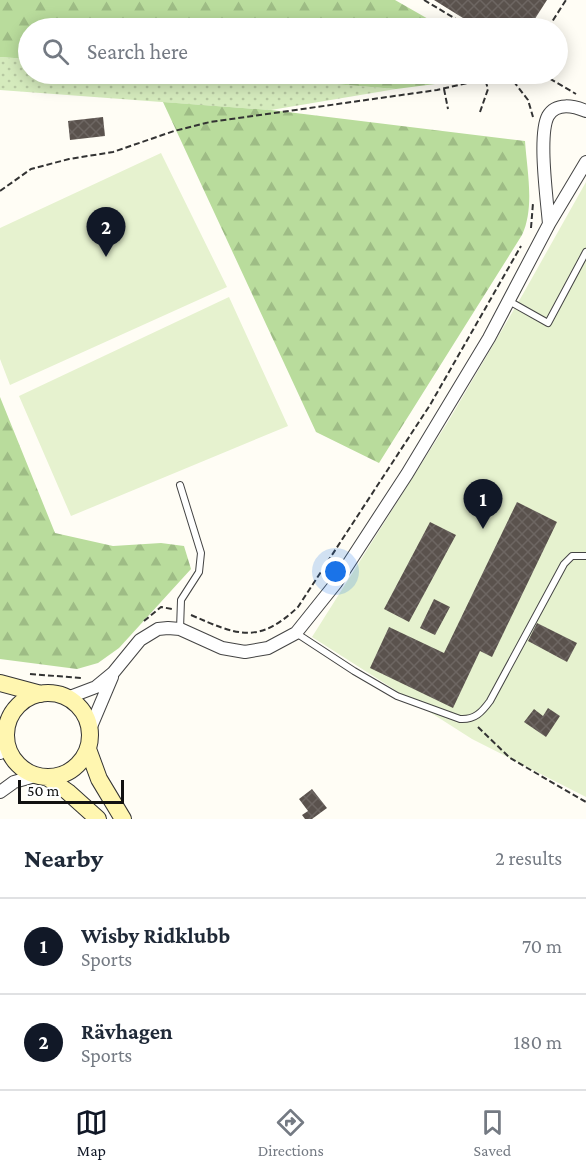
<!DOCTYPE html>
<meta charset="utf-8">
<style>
body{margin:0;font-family:"Crimson Pro",serif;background:#f6f6f7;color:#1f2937}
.scale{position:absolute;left:18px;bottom:15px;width:106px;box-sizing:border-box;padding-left:6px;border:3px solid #111;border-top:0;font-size:16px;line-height:21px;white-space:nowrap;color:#111;-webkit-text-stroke:4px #fff;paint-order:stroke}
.you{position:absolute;left:336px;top:572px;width:21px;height:21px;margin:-15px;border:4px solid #fff;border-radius:50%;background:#1a73e8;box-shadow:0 0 0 9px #1a73e833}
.badge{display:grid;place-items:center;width:39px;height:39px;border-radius:50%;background:#111827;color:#fff;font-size:20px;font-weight:700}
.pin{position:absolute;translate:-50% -50px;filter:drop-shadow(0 2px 3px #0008)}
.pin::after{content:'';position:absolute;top:32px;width:21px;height:18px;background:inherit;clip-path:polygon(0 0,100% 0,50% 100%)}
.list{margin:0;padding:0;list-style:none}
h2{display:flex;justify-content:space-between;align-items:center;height:78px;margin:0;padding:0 24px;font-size:26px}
h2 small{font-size:20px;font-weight:400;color:#747a83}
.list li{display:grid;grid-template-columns:39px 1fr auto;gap:18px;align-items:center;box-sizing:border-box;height:96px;padding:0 24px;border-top:2px solid #e0e1e3}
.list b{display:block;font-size:22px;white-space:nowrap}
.list p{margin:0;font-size:20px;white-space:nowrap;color:#747a83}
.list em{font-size:20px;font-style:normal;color:#747a83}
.icon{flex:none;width:33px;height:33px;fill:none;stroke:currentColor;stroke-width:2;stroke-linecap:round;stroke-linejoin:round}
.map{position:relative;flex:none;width:586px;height:819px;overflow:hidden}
.search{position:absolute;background:#fff;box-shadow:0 3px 15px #0003;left:18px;right:18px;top:18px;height:66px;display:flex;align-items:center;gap:15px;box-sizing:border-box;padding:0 21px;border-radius:33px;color:#747a83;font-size:22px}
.sheet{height:270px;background:#fff}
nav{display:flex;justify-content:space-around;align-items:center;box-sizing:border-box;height:84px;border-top:2px solid #e0e1e3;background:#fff;font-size:16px;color:#747a83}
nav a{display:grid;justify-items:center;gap:3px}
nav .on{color:#111827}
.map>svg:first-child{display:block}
.grass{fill:url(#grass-dots)}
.forest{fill:url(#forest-firs)}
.pitch{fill:#e6f2cf}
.building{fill:url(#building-cross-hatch)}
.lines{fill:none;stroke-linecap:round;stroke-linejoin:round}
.lane-casing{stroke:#444;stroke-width:8}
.street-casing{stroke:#444;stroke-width:14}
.secondary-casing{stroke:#333;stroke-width:18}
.path{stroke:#333;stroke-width:2;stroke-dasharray:6 3;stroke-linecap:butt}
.lane{stroke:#fff;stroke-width:6}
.street{stroke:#fff;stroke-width:12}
.secondary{stroke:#fff6b0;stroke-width:16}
</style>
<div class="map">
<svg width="586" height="819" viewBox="0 0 586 819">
<defs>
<pattern id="grass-dots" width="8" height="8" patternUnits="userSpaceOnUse" patternTransform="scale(1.5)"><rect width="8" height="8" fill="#d5ebbd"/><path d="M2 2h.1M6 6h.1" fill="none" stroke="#b6c8a1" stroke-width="1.8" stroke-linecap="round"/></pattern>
<pattern id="forest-firs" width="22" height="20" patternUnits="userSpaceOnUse" patternTransform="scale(1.5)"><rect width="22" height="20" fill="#b9dc9c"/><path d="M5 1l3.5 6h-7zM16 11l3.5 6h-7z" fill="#9ebc85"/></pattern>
<pattern id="building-cross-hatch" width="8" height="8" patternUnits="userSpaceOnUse" patternTransform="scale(1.5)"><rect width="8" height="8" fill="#5a524d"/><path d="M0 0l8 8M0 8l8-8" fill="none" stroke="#6d6662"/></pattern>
</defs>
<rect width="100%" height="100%" fill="#fffdf5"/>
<!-- grass -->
<path class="grass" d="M 0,57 L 28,59 L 28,74 L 207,74 L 396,89 L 271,110 L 0,90 Z"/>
<!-- forest -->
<path class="forest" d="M 0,0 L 395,0 L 444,28 L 28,28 L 28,59 L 0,57 Z
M 207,74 L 471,74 L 443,83 L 396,89 Z
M 163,102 L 271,110 L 525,141 C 527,171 535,207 522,235 L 379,463 L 316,432 Z
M 0,397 L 55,533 L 113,546 L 161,543 L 184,546 L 191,569 L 119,648 L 98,663 L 77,669 L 0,659 Z"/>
<!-- pitch -->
<path class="pitch" d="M 161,153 L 227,287 L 10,385 L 0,359 L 0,228 Z
M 586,182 L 586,797 L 472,739 L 312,637 L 449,420 L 523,294 Z
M 229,297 L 288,426 L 71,516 L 19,396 Z"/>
<!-- building -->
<path class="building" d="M 434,0 L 547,0 L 529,28 L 479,28 Z
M 103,117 L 105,136 L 70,140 L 68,121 Z
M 517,502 L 557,522 L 492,657 L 480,651 L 453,708 L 370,668 L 389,627 L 444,653 Z
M 430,522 L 456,535 L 409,622 L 384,609 Z
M 434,599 L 450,607 L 435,635 L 420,628 Z
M 537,623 L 577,643 L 567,662 L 528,641 Z
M 548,708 L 560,716 L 546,737 L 524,722 L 534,709 L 543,716 Z
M 312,789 L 327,808 L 312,819 L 305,819 L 302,815 L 308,811 L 299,799 Z"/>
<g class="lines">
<defs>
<path id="lane" d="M 509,301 L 548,323 L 586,252
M 180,485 L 201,553 L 199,572 L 181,600 L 180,629
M 296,633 L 354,671 L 397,696 L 460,719 C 475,720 482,712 490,701 L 564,564 L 572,556 L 586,556"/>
<path id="street" d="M 549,224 C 547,200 538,135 548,116 C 556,102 574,106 586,111
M 67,698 L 96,687 L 113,673 L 140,640 L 158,629 L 168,628 L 180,629 L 222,648 L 245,652 L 268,648 L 296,633 L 336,583 L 407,474 L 489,338 L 549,224 L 586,162
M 90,729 L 112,677
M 0,753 L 6,736
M 0,792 L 14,782 L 35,776"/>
<path id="secondary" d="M 0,683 L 41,694
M6 735a42 42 0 1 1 84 0a42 42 0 1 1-84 0Z
M 88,749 L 99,779 L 123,819
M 48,778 L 68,792 L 98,819"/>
</defs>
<!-- lane casing -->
<use href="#lane" class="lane-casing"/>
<!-- street casing -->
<use href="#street" class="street-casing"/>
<!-- secondary casing -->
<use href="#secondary" class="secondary-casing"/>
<!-- path -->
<path class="path" d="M 424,0 L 471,28
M 548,28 L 566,0
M 508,74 L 528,100 L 533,117
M 542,74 L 576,94
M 444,89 L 448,109
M 480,112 L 488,89 L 485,79
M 0,191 L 31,169 L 69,159 L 113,152 L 174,131 L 210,122 L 437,90 L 485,79 L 496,74
M 531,228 L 533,203
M 191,615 C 237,635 258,645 298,607 L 430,405 L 521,246
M 144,621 L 161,607 L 172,609
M 30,674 L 81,678
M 478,727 L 510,758 L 586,802"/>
<!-- lane -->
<use href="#lane" class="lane"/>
<!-- street -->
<use href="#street" class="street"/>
<!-- secondary -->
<use href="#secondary" class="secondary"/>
</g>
</svg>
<div class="scale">50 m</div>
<div class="you"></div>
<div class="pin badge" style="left:483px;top:529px">1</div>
<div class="pin badge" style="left:106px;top:257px">2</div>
<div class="search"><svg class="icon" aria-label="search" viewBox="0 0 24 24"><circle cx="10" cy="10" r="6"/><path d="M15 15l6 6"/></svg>Search here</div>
</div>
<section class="sheet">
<h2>Nearby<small>2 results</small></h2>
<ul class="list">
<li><span class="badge">1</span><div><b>Wisby Ridklubb</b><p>Sports</p></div><em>70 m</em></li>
<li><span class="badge">2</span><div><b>Rävhagen</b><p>Sports</p></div><em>180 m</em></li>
</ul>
</section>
<nav>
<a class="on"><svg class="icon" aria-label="map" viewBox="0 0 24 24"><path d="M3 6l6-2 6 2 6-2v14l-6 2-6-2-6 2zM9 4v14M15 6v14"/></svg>Map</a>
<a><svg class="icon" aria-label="directions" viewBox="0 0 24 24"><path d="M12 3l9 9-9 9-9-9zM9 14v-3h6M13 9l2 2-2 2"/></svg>Directions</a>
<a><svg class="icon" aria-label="saved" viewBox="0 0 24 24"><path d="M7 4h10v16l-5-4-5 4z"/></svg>Saved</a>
</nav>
